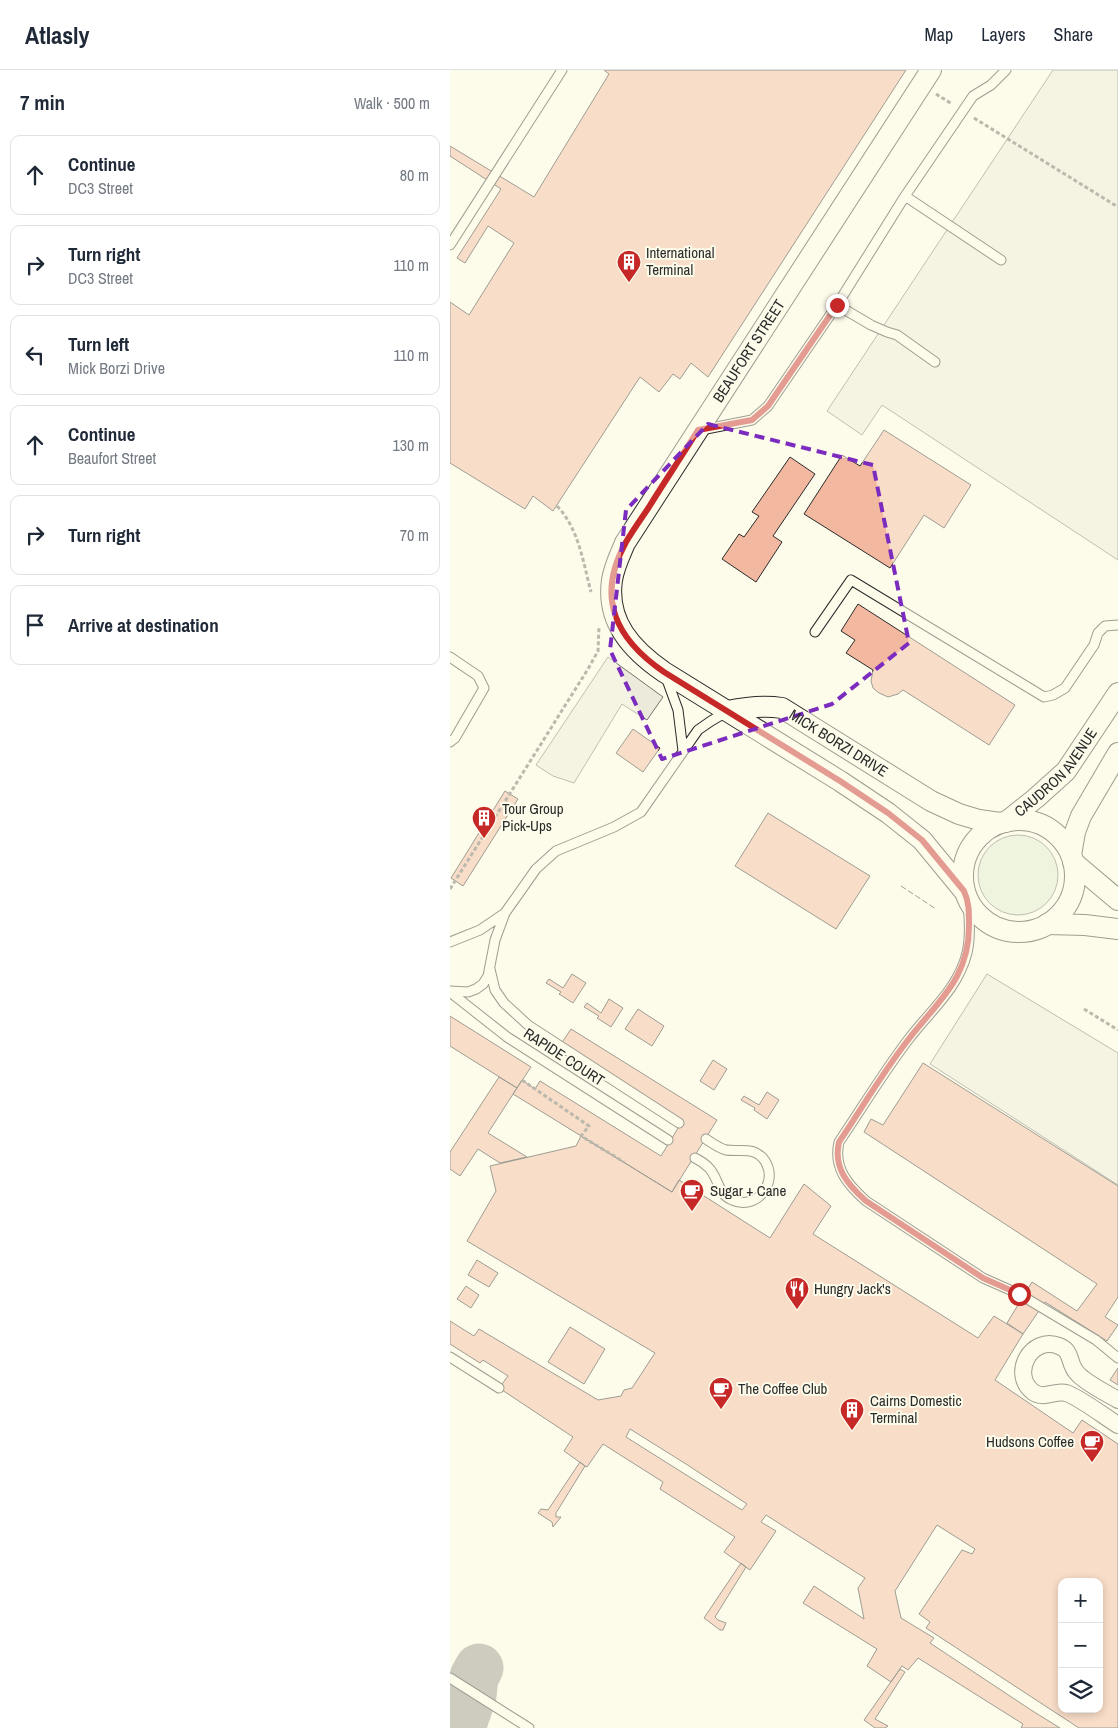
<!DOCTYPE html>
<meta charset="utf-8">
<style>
body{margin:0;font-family:"Archivo Narrow",sans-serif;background:#f2f2f3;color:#1f2937}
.controls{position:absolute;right:15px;bottom:15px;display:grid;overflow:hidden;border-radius:10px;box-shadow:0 2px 8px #0003}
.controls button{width:45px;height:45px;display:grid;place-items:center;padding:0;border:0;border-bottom:1px solid #e0e1e3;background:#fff;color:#1f2937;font:25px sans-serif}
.stop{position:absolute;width:15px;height:15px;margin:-11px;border:4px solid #c62828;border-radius:50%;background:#fff}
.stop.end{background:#c62828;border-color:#fff;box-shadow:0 1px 5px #0008}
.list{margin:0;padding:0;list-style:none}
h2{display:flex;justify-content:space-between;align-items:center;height:65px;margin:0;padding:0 20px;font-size:21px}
h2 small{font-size:16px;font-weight:400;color:#747a83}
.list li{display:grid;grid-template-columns:32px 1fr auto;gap:15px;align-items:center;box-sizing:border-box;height:80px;margin:0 10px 10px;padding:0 10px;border:1px solid #e0e1e3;border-radius:10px}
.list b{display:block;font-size:19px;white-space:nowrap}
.list p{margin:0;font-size:16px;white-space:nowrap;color:#747a83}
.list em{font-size:16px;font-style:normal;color:#747a83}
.icon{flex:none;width:28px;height:28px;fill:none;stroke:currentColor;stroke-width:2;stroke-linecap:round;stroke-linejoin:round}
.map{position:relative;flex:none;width:668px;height:1658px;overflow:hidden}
header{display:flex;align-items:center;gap:30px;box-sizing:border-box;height:70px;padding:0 25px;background:#fff;border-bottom:1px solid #e0e1e3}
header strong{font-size:24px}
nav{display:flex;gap:28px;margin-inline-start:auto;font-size:18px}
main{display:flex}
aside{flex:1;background:#fff}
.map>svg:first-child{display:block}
.green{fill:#deebd1;stroke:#74746e}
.parking{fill:#eceadb;stroke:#74746e}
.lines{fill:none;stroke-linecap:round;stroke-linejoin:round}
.taxiway{stroke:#94938a;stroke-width:49}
.building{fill:#f2b8a0;stroke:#2b2b2b;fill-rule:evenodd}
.service-casing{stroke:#2b2b2b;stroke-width:11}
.minor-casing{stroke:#2b2b2b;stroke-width:18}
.tertiary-casing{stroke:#2b2b2b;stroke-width:22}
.path{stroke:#6a6964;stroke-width:3;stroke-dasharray:4 2.5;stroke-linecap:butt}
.service{stroke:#fdfbea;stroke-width:9}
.minor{stroke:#fdfbea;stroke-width:16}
.tertiary{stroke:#fdfbea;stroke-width:20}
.fence{stroke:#2b2b2b;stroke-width:1;stroke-dasharray:6 2.5;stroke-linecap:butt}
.route{stroke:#c62828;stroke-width:6}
.marked{fill:none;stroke:#7b2cbf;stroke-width:4;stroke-dasharray:10 6;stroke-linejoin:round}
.labels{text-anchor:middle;stroke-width:4;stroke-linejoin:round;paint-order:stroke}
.poi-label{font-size:15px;fill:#2b2b2b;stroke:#fdfbea;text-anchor:start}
.street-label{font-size:15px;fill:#2b2b2b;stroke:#fdfbea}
</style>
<header>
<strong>Atlasly</strong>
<nav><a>Map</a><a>Layers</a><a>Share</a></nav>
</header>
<main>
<aside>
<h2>7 min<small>Walk · 500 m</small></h2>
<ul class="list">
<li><svg class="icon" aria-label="ahead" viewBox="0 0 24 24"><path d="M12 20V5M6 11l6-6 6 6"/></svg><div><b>Continue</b><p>DC3 Street</p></div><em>80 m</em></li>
<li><svg class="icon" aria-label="right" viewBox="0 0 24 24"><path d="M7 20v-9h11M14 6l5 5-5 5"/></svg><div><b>Turn right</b><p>DC3 Street</p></div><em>110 m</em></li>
<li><svg class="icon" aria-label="left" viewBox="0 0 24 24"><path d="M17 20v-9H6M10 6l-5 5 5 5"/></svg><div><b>Turn left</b><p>Mick Borzi Drive</p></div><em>110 m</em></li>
<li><svg class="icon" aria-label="ahead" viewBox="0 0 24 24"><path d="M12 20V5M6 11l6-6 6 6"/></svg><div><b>Continue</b><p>Beaufort Street</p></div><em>130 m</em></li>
<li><svg class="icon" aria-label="right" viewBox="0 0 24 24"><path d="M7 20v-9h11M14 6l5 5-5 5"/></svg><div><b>Turn right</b></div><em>70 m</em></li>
<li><svg class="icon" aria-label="arrive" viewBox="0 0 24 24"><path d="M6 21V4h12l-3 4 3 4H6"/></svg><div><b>Arrive at destination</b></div></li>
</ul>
</aside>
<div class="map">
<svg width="668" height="1658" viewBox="0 0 668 1658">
<rect width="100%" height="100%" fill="#fdfbea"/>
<!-- green -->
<path class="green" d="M528 805a40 40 0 1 1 80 0a40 40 0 1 1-80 0Z"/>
<!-- parking -->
<path class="parking" d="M 603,0 L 668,0 L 668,490 L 432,335 L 412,365 L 377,341 Z
M 158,587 L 213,627 L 197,650 L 172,634 L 124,713 L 103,706 L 86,695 Z
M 537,904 L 668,983 L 668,1115 L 480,994 Z"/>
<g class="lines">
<!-- taxiway -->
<path class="taxiway" d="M 11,1658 L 22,1626 L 24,1607 L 29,1598"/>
</g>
<!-- building -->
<path class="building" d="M 154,0 L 456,0 L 258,307 L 241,293 L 230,309 L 223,304 L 209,322 L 190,307 L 103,441 L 83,426 L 75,439 L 0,393 L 0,232 L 19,245 L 64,173 L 38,156 L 15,193 L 7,188 L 51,119 L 0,86 L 0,76 L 84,127 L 159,4 Z
M 434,360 L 521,415 L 494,458 L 474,445 L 440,498 L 354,444 L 392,385 L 410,396 Z
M 340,387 L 365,404 L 323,466 L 332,472 L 306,512 L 272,489 L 289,464 L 294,467 L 309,446 L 302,442 Z
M 408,534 L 565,635 L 539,675 L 453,620 L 448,624 L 438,627 L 429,623 L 423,618 L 421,611 L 423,600 L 396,583 L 405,570 L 391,561 Z
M 183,659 L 210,678 L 193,702 L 166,683 Z
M 55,721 L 68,729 L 13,816 L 1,808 Z
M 318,743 L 420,806 L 386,859 L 285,796 Z
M 122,904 L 136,913 L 123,933 L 109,924 L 111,922 L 96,913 L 99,909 L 113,918 Z
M 159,929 L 173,938 L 161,957 L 147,948 L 149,946 L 134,937 L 137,933 L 151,943 Z
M 188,939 L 214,956 L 202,976 L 175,959 Z
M 0,946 L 81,997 L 67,1018 L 0,976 Z
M 121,959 L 267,1050 L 222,1122 L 63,1024 L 72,1010 L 85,1019 L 90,1011 L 211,1086 L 233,1050 L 111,974 Z
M 263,990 L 277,999 L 264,1020 L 250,1011 Z
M 473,993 L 668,1116 L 668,1227 L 655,1247 L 668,1255 L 657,1271 L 595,1232 L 573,1264 L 557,1253 L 582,1212 L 627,1241 L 647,1214 L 414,1062 L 421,1049 L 433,1055 Z
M 49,1007 L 67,1018 L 38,1063 L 77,1087 L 50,1093 L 28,1079 L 10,1106 L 0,1099 L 0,1082 Z
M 317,1022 L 329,1030 L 317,1049 L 304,1040 L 305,1038 L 291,1030 L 294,1026 L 309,1035 Z
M 131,1066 L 222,1122 L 229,1110 L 320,1168 L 354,1114 L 381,1136 L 363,1164 L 528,1268 L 544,1246 L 573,1264 L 545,1310 L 623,1363 L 632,1350 L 668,1374 L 668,1658 L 629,1658 L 476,1558 L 480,1552 L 469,1544 L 512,1480 L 522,1484 L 525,1479 L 487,1455 L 445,1521 L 451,1548 L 484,1568 L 480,1573 L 581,1640 L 610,1658 L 571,1658 L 573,1654 L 468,1588 L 458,1600 L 452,1596 L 441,1612 L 417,1596 L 427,1579 L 353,1533 L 364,1516 L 414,1549 L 408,1518 L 415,1508 L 316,1445 L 311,1452 L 326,1461 L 300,1500 L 274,1482 L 285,1467 L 210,1419 L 213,1412 L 153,1374 L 137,1397 L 135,1396 L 114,1381 L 123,1367 L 49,1318 L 58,1306 L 33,1290 L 30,1293 L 0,1274 L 0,1251 L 24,1266 L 29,1259 L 148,1330 L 171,1326 L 174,1320 L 182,1318 L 205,1283 L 17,1171 L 46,1121 L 40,1096 L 126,1076 ZM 180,1359 L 236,1394 L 297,1434 L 292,1440 L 176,1367 ZM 612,1512 L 649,1512 L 649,1639 L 612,1639 Z
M 27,1190 L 48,1203 L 39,1217 L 18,1205 Z
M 16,1216 L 29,1225 L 21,1238 L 7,1229 Z
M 120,1257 L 155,1279 L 134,1314 L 98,1292 Z
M 668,1298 L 668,1315 L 660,1310 Z
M 130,1392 L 135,1396 L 106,1443 L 106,1447 L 111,1447 L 103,1457 L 102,1452 L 88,1443 L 91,1439 L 98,1440 Z
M 291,1493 L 296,1497 L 265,1547 L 268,1550 L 276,1553 L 273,1560 L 270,1560 L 254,1548 Z
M 450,1599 L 455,1602 L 425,1649 L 438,1656 L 435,1658 L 425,1658 L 414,1650 Z"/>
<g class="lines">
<defs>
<path id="service" d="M 455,126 L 551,190
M 0,175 L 112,0
M 387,235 L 421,255 L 437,262 L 447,265 L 485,292
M 251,360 L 302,350 L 318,336 L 387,235 L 455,126 L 523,26 L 541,15 L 556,0
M 365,562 L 401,510 L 594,627 L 603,625 L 615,618 L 644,575 L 648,563 L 655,556 L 668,555
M 0,587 L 28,606 L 34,618 L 5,668 L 0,672
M 216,607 L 228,640 L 233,681
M 518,829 C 519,847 521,866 517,883 C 508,919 479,942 458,970 C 433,1003 412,1038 389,1072 C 383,1098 398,1115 416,1131 L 533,1208 L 569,1224 L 646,1270 L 668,1288
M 0,872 L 30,860 L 55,843
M 40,899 L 45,920 L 54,933 L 78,955 L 229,1053
M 0,921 L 18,922 L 26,919 L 33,914 L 38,906 L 45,870 L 55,843 L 86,799 L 106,781 L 164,757 L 191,742 L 248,660 L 261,651 L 278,641
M 0,922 L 57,967 L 218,1070
M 245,1088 C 249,1090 254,1093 258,1097 C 269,1107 267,1124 282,1130 C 306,1141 329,1113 315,1091 C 305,1076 291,1082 276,1080 C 269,1078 262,1073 256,1069
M 0,1287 L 49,1318
M 0,1608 L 79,1658"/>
<path id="minor" d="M 668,1330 C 658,1324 634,1312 627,1303 C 618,1294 623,1281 609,1276 C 581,1265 560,1304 583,1322 C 595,1330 604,1320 616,1323 C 629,1327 655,1347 668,1355"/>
<g id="tertiary">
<path d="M 481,0 L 175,473 C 170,485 164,497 162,510 C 156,552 182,580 214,602 L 390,711 L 438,743 L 472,770 L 514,821"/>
<path id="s1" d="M 278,641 C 297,637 313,635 332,638 L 481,731 L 509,744 L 529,750 L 550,753"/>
<circle cx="569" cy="806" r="56"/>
<path id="s2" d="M 556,752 L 586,728 L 616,701 L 668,623"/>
<path d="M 621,785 L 625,762 L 631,746 L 668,683"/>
<path d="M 623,792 L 668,830"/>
<path d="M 597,854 L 635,855 L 668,859"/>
</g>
</defs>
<!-- service casing -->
<use href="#service" class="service-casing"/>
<!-- minor casing -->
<use href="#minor" class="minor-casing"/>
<!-- tertiary casing -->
<use href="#tertiary" class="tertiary-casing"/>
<!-- path -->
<path class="path" d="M 486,24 L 502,34
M 524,48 L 668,137
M 107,436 C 129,459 133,492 141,522
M 0,819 L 138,599 L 148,581 L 149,557
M 634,939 L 668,960
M 72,1010 L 139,1056 L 131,1066 L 174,1092"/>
<!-- service -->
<use href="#service" class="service"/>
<!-- minor -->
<use href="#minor" class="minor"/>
<!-- tertiary -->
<use href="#tertiary" class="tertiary"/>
<!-- fence -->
<path class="fence" d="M 451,816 L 486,839"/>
</g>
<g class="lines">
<!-- route -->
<path class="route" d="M 387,235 L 318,336 L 302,350 L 248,360 C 232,386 215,411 199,437 C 191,449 183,460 176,472 C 145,528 166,569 214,602 L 390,711 L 438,743 L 472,770 L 514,821 C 519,832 519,842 519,854 C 520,908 488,931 458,970 C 433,1002 412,1038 389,1072 C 383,1098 398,1115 416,1131 L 533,1208 L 569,1224"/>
</g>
<!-- marked area -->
<path d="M0 0H668V1658H0ZM 258,354 L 423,395 L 459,573 L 382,634 L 212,689 L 160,580 L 176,440 Z" fill="#fdfbea" fill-opacity=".55" fill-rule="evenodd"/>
<path class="marked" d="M 258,354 L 423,395 L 459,573 L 382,634 L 212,689 L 160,580 L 176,440 Z"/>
<!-- icons -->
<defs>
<symbol id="building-pin" viewBox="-11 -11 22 30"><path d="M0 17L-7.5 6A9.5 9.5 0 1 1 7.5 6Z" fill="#c62828" stroke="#fdfbea"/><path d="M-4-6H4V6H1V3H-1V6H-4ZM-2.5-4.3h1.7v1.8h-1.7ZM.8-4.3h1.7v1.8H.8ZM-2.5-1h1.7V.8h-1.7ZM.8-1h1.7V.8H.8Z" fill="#fff"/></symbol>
<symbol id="cafe-pin" viewBox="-11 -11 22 30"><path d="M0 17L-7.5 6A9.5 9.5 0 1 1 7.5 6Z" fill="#c62828" stroke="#fdfbea"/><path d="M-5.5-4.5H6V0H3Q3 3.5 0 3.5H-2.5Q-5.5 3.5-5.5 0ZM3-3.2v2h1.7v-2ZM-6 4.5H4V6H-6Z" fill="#fff"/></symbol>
<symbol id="restaurant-pin" viewBox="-11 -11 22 30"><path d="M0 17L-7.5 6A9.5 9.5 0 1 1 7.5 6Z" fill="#c62828" stroke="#fdfbea"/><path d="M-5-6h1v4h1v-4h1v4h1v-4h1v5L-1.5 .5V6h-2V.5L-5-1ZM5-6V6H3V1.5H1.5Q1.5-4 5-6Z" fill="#fff"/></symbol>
</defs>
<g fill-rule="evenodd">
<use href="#building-pin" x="165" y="178" width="28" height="38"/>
<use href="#building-pin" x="20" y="734" width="28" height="38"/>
<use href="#cafe-pin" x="228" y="1107" width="28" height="38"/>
<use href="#restaurant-pin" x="333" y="1205" width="28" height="38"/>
<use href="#cafe-pin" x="257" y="1305" width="28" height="38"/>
<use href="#building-pin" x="388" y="1326" width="28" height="38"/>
<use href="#cafe-pin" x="628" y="1358" width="28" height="38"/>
</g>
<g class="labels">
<!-- poi labels -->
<g class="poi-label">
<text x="196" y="188">International<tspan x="196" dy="17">Terminal</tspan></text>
<text x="52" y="744">Tour Group<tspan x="52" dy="17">Pick-Ups</tspan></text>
<text x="260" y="1126">Sugar + Cane</text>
<text x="364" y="1224">Hungry Jack's</text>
<text x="288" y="1324">The Coffee Club</text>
<text x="420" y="1336">Cairns Domestic<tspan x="420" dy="17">Terminal</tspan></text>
<text x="624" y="1377" text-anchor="end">Hudsons Coffee</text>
</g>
<!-- street labels -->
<g class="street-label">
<text transform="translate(299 281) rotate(-57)" y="5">BEAUFORT STREET</text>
<text dy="5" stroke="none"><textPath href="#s1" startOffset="121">MICK BORZI DRIVE</textPath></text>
<text dy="5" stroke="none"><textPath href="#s2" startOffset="71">CAUDRON AVENUE</textPath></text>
<text transform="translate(114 987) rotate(33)" y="5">RAPIDE COURT</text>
</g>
</g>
</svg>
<div class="controls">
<button>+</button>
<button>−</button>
<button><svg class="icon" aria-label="layers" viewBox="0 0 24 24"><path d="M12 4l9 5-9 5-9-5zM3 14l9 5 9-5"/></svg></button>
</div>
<div class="stop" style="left:569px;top:1224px"></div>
<div class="stop end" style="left:387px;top:235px"></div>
</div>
</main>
